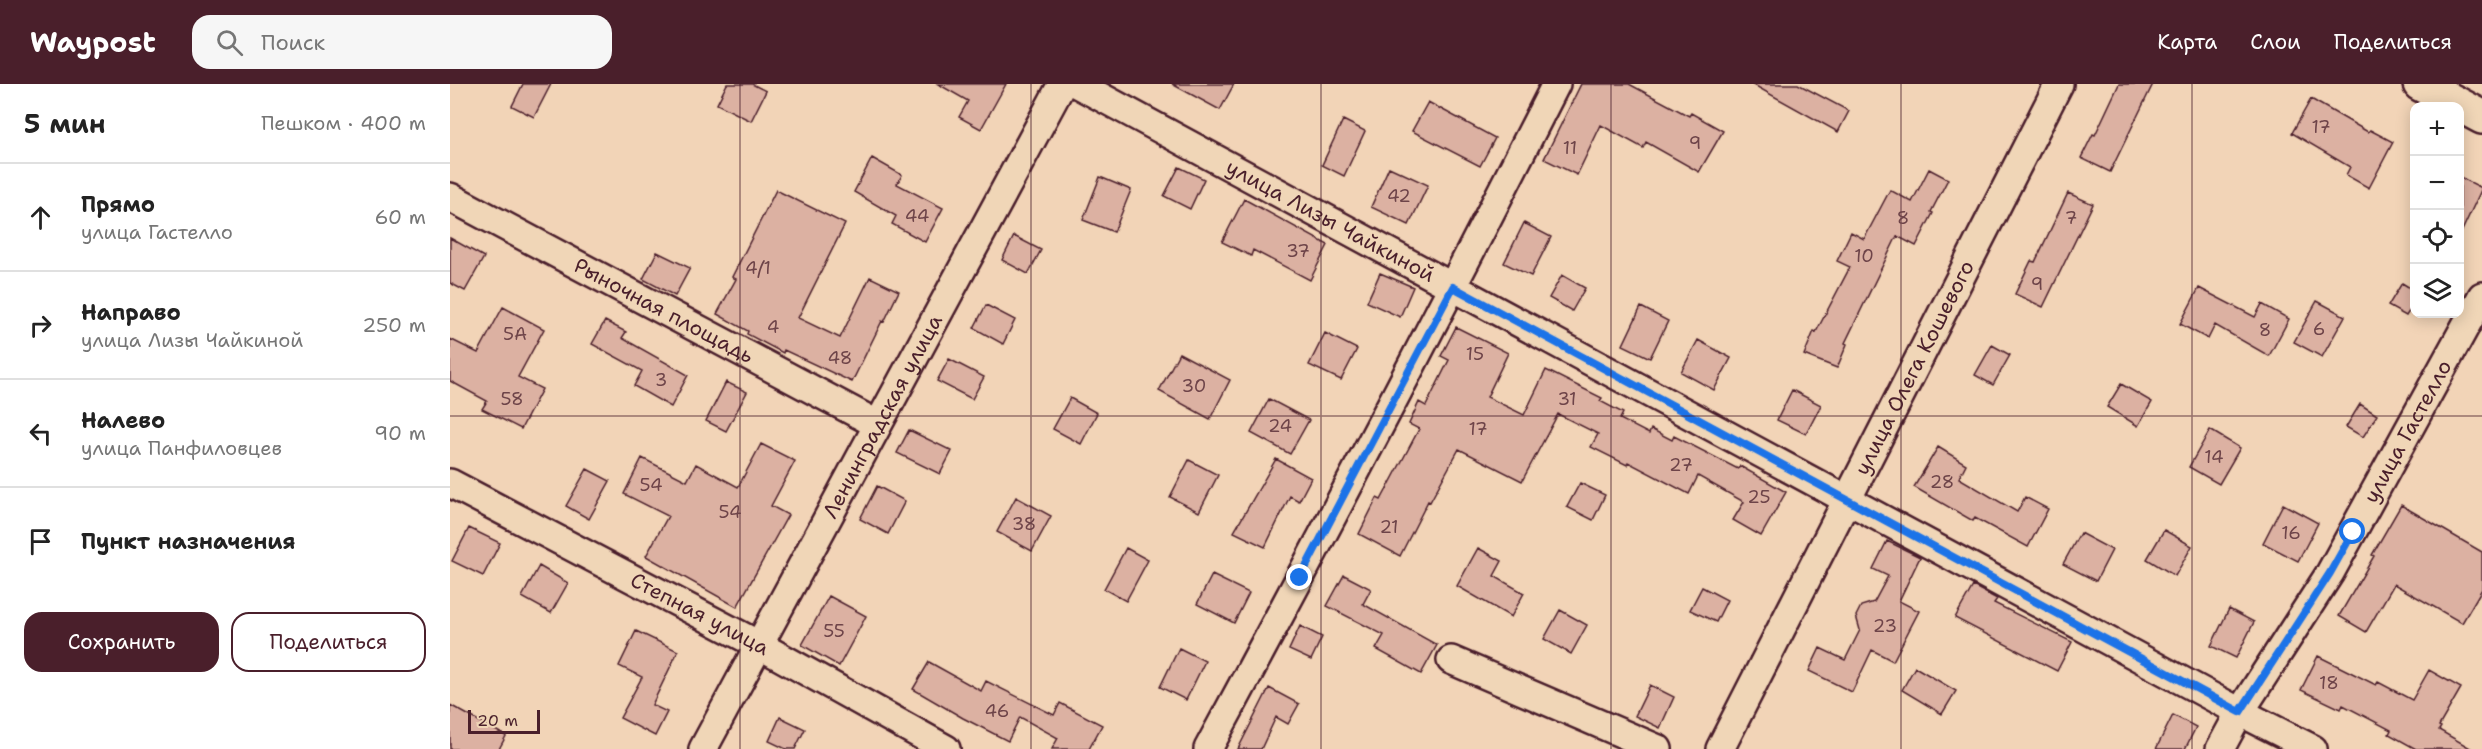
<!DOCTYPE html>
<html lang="ru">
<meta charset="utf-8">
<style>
body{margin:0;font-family:"Shantell Sans",sans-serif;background:#f6f6f6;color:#222}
.controls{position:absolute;right:18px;top:18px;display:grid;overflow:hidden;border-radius:12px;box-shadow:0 3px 15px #0003}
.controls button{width:54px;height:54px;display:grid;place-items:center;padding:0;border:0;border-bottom:2px solid #e0e0e0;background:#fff;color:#222;font:30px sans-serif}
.scale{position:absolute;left:18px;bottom:15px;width:72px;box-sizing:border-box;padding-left:6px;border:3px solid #4a1f2b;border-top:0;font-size:16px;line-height:21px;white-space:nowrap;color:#4a1f2b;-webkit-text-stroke:4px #f0d6b7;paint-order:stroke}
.stop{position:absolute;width:18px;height:18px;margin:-14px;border:4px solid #1a73e8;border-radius:50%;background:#fff}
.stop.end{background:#1a73e8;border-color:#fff;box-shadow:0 2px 6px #0008}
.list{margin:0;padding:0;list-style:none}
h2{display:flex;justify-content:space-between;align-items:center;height:78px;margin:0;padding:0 24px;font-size:26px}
h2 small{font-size:20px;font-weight:400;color:#767676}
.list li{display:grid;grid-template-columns:39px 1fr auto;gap:18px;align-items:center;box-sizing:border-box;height:108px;padding:0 24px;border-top:2px solid #e0e0e0}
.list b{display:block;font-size:22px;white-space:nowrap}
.list p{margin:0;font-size:20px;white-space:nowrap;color:#767676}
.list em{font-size:20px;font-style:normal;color:#767676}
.actions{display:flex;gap:12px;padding:18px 24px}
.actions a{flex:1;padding:14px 0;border:2px solid #4a1f2b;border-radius:18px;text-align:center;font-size:21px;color:#4a1f2b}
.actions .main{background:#4a1f2b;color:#fff}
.icon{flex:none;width:33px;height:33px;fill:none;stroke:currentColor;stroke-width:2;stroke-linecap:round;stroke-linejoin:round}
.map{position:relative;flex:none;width:2032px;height:665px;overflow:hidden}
header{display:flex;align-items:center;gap:36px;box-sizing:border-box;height:84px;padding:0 30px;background:#4a1f2b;color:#fff}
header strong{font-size:28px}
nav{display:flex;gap:33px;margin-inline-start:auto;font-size:21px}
.search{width:420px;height:54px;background:#f6f6f6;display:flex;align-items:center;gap:15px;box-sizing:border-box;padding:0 21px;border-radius:18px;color:#767676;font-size:22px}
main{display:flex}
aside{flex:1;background:#fff}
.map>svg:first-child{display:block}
.building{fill:#dcb1a2;stroke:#4a1f2b;stroke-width:1.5}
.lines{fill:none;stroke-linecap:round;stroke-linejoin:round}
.minor-casing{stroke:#4a1f2b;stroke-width:32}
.primary-casing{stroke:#4a1f2b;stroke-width:38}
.minor{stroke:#f0d6b7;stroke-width:27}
.primary{stroke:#f0d6b7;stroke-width:33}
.route{stroke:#1a73e8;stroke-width:8}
.grid{fill:none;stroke:#4a1f2b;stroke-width:1.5;stroke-opacity:0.55}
.labels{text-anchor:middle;stroke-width:6;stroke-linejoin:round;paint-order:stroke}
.number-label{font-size:18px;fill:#6e4449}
.street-label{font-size:21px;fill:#4a1f2b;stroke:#f0d6b7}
</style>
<header>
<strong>Waypost</strong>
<div class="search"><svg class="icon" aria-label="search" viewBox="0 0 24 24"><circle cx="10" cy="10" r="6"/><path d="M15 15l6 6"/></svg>Поиск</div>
<nav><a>Карта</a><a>Слои</a><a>Поделиться</a></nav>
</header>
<main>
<aside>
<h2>5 мин<small>Пешком · 400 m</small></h2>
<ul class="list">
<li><svg class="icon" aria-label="ahead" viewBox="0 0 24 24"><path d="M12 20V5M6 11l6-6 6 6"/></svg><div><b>Прямо</b><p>улица Гастелло</p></div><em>60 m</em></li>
<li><svg class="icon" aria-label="right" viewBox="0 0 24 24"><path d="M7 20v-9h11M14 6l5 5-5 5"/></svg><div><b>Направо</b><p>улица Лизы Чайкиной</p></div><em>250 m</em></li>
<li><svg class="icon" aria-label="left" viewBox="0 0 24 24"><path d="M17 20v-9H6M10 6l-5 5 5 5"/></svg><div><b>Налево</b><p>улица Панфиловцев</p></div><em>90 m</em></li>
<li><svg class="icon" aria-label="arrive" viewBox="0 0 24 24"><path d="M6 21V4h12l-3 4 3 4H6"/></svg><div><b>Пункт назначения</b></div></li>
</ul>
<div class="actions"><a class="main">Сохранить</a><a>Поделиться</a></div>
</aside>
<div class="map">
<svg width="2032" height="665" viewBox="0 0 2032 665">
<rect width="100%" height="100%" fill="#f2d4b7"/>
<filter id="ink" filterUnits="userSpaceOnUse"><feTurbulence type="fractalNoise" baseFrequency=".0167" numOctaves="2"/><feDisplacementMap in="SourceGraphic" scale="12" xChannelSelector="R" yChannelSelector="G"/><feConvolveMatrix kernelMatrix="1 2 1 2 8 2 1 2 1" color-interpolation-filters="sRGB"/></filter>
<g filter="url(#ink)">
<!-- building -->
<path class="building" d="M 73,0 L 101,0 L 84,33 L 62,22 Z
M 277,0 L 302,0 L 316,7 L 301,37 L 267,20 Z
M 488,0 L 556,0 L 531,45 L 509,33 L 518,17 Z
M 722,0 L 784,0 L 770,26 Z
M 1131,0 L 1179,0 L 1239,32 L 1241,29 L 1273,47 L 1249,88 L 1196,58 L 1193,64 L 1151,41 L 1127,91 L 1094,75 Z
M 1302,0 L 1348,0 L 1399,27 L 1388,48 Z
M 1669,0 L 1703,0 L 1660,88 L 1631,74 L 1643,50 L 1645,51 Z
M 1861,15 L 1918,48 L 1920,46 L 1943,58 L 1919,104 L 1896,91 L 1900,83 L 1842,49 Z
M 978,18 L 1045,54 L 1030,82 L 962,47 Z
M 893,36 L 915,47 L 894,92 L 872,81 Z
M 422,74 L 452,91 L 447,100 L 493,124 L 475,158 L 442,140 L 446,132 L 404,108 Z
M 729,83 L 754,95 L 740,125 L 714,112 Z
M 939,83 L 978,101 L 959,141 L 921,123 Z
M 1479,85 L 1498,95 L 1481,128 L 1483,129 L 1466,162 L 1447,152 L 1395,259 L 1397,260 L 1387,284 L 1354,271 L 1364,247 L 1366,248 L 1400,183 L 1387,177 L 1401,148 L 1414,155 L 1440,106 L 1462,118 Z
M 650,93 L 681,106 L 664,148 L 633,136 Z
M 2010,93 L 2032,104 L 2010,151 Z
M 326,106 L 395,140 L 348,234 L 390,254 L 420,193 L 449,207 L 434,238 L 432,237 L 402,298 L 334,266 L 333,269 L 297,250 L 298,247 L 267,230 L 286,195 L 282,193 Z
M 1618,109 L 1643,120 L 1593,223 L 1565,210 L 1581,177 L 1585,178 Z
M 794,115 L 878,161 L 860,196 L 803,166 L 801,172 L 772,158 Z
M 1074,139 L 1101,153 L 1081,192 L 1054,179 Z
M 564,152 L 591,166 L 578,190 L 552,176 Z
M 0,154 L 34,173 L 15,207 L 0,199 Z
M 207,168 L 240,184 L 225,212 L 193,195 Z
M 930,189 L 963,203 L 950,233 L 917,218 Z
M 1112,191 L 1135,204 L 1122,227 L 1099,214 Z
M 1952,199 L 1965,207 L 1965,218 L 1956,232 L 1938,222 Z
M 1749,204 L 1805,233 L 1812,220 L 1839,235 L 1819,272 L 1765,241 L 1758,255 L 1730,240 Z
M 1867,217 L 1895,232 L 1872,273 L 1844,258 Z
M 536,221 L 565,236 L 553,260 L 524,244 Z
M 53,223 L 94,245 L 68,293 L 92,305 L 71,345 L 32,325 L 37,317 L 0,297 L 0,255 L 28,269 Z
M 1191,223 L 1218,237 L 1200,274 L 1173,261 Z
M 155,237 L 176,248 L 172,254 L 238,291 L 221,323 L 184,302 L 192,287 L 142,260 Z
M 1006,243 L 1058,269 L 1037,313 L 1074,331 L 1096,286 L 1152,314 L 1150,317 L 1173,329 L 1170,335 L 1199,350 L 1201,345 L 1222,356 L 1224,352 L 1288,385 L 1290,382 L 1336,408 L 1311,452 L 1283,436 L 1294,418 L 1248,392 L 1239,410 L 1178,378 L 1177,381 L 1141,363 L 1148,350 L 1108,330 L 1072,397 L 1009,365 L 980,418 L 978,417 L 950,472 L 909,450 L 927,414 L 931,416 L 969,345 L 959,340 L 969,318 L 976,322 L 999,276 L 991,272 Z
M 875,249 L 907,265 L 891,296 L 859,281 Z
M 1248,256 L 1281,274 L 1264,306 L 1231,288 Z
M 1542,261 L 1560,271 L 1543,301 L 1525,291 Z
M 729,269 L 780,296 L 760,335 L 709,307 Z
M 499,275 L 534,293 L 522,315 L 487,297 Z
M 276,298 L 297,308 L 276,347 L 256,337 Z
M 1671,300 L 1702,318 L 1688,342 L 1657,323 Z
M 1342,306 L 1371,321 L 1356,350 L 1327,336 Z
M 620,314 L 647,329 L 631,360 L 603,345 Z
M 819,315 L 859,336 L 840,370 L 801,349 Z
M 1910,320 L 1927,331 L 1913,353 L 1896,343 Z
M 459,346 L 502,367 L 490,390 L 447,369 Z
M 1760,346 L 1790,364 L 1769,400 L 1739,383 Z
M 311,360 L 345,377 L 321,422 L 338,431 L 287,523 L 196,472 L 218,432 L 174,410 L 192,374 L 237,397 L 246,380 L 288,403 Z
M 1488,363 L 1516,380 L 1509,394 L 1567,428 L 1575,413 L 1598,425 L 1578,463 L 1525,434 L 1523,437 L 1464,403 Z
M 826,375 L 861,394 L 849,417 L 840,412 L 815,463 L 784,448 Z
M 739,376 L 768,391 L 749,428 L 720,413 Z
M 137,385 L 160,397 L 139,435 L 116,422 Z
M 1130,399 L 1155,411 L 1143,436 L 1117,423 Z
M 427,402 L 455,417 L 438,450 L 410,435 Z
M 566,413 L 601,432 L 582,467 L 547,448 Z
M 1833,420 L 1868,439 L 1848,477 L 1813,459 Z
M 1951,421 L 2032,468 L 2032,505 L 2012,539 L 1944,500 L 1916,548 L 1889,532 L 1924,472 L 1922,471 Z
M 19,444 L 50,459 L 33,492 L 2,477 Z
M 1714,446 L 1742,462 L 1725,492 L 1697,475 Z
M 1630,449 L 1662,466 L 1646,497 L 1613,480 Z
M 1437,457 L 1470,473 L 1449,517 L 1469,527 L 1443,577 L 1422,566 L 1402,608 L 1359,587 L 1370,564 L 1395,576 L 1410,546 L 1406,532 L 1411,522 L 1424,518 L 1438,492 L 1423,485 Z
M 676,464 L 698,476 L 676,517 L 654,505 Z
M 1028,464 L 1052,477 L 1044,492 L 1074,509 L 1061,533 L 1007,502 Z
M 89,482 L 118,499 L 101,529 L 72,513 Z
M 762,491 L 799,509 L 784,539 L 747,520 Z
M 894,491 L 921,505 L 913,520 L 987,561 L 971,590 L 926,565 L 934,551 L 877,522 Z
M 1523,502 L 1547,515 L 1544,519 L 1622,558 L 1607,587 L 1505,534 Z
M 1252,503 L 1277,516 L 1266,538 L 1240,526 Z
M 379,512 L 416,532 L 389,582 L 352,561 Z
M 1779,525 L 1804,538 L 1786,574 L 1761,562 Z
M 1110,526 L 1137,541 L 1121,570 L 1094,555 Z
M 850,542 L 872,553 L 861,576 L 839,566 Z
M 186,547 L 228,567 L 202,621 L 217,628 L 205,652 L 170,634 L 192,593 L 169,582 Z
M 729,564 L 755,577 L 736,616 L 710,603 Z
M 1868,572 L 1926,601 L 1928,598 L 1962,616 L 1979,586 L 2011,604 L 1989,642 L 1991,643 L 1989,646 L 2022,665 L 1966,665 L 1939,650 L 1941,646 L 1893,621 L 1891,625 L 1851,606 Z
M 479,578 L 531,607 L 536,597 L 604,631 L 610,619 L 652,641 L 639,665 L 602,665 L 608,654 L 570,633 L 558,657 L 513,634 L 463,605 Z
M 1465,583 L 1506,607 L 1492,630 L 1452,606 Z
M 1200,601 L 1224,613 L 1210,644 L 1185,632 Z
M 819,604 L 849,620 L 838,640 L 826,633 L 811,665 L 788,665 Z
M 0,621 L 56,652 L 49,665 L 0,665 Z
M 1723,631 L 1746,643 L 1735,665 L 1706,665 Z
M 330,633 L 355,645 L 345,665 L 336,665 L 319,657 Z"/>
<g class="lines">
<defs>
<g id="minor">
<path id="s1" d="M 627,0 L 1790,628 L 1863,665"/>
<path id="s2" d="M 0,113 L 427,340"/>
<path id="s3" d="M 0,399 L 309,561 L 496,665"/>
<path d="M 1001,576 L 1208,665"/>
<path id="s4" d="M 253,665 L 612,0"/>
<path d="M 758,665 C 877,445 993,223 1106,0"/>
<path id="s5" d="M 1270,665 L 1609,0"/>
<path id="s6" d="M 1770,665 L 1790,628 L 1880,489 L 2032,212"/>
</g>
<path id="primary" d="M 1970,0 L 2032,33"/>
</defs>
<!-- minor casing -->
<use href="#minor" class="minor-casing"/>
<!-- primary casing -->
<use href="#primary" class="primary-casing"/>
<!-- minor -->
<use href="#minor" class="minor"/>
<!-- primary -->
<use href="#primary" class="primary"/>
</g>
</g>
<g class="lines" filter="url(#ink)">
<!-- route -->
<path class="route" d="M 850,494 L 1003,203 L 1790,628 L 1880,489 L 1903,448"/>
</g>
<!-- grid -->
<path class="grid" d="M 290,0 L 290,665M 581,0 L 581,665M 871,0 L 871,665M 1161,0 L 1161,665M 1451,0 L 1451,665M 1742,0 L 1742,665M 0,332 L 2032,332"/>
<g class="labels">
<!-- number labels -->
<g class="number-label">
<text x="1871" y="49">17</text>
<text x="1245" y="65">9</text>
<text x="1120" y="70">11</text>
<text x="949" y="118">42</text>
<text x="467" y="138">44</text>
<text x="1453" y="140">8</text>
<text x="1621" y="140">7</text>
<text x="848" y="173">37</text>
<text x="1414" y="178">10</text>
<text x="308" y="190">4/1</text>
<text x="1587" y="206">9</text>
<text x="323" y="249">4</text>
<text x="1869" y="251">6</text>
<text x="1815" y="252">8</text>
<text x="65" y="256">5А</text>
<text x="1025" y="276">15</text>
<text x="390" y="280">48</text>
<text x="211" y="302">3</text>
<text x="744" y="308">30</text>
<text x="62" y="321">58</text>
<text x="1117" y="321">31</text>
<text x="830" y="348">24</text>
<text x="1028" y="351">17</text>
<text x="1764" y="379">14</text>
<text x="1231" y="387">27</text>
<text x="1492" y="404">28</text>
<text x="201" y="407">54</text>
<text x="1309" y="419">25</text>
<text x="280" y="434">54</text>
<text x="574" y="446">38</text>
<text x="939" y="449">21</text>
<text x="1841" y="455">16</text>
<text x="1435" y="548">23</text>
<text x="384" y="553">55</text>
<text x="1879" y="605">18</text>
<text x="547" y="633">46</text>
</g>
<!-- street labels -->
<g class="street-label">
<text dy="7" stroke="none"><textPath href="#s1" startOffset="288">улица Лизы Чайкиной</textPath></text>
<text dy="7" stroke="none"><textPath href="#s2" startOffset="242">Рыночная площадь</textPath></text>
<text dy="7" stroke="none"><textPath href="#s5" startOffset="428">улица Олега Кошевого</textPath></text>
<text dy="7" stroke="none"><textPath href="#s4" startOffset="378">Ленинградская улица</textPath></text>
<text dy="7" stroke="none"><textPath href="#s6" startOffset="369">улица Гастелло</textPath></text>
<text dy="7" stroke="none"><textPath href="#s3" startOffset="282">Степная улица</textPath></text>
</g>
</g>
</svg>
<div class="controls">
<button>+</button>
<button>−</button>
<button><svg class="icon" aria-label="locate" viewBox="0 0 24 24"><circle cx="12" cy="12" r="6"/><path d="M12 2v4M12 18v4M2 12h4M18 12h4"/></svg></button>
<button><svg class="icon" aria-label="layers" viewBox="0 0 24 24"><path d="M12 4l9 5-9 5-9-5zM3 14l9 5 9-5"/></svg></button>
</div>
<div class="scale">20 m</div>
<div class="stop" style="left:1903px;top:448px"></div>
<div class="stop end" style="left:850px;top:494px"></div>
</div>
</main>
